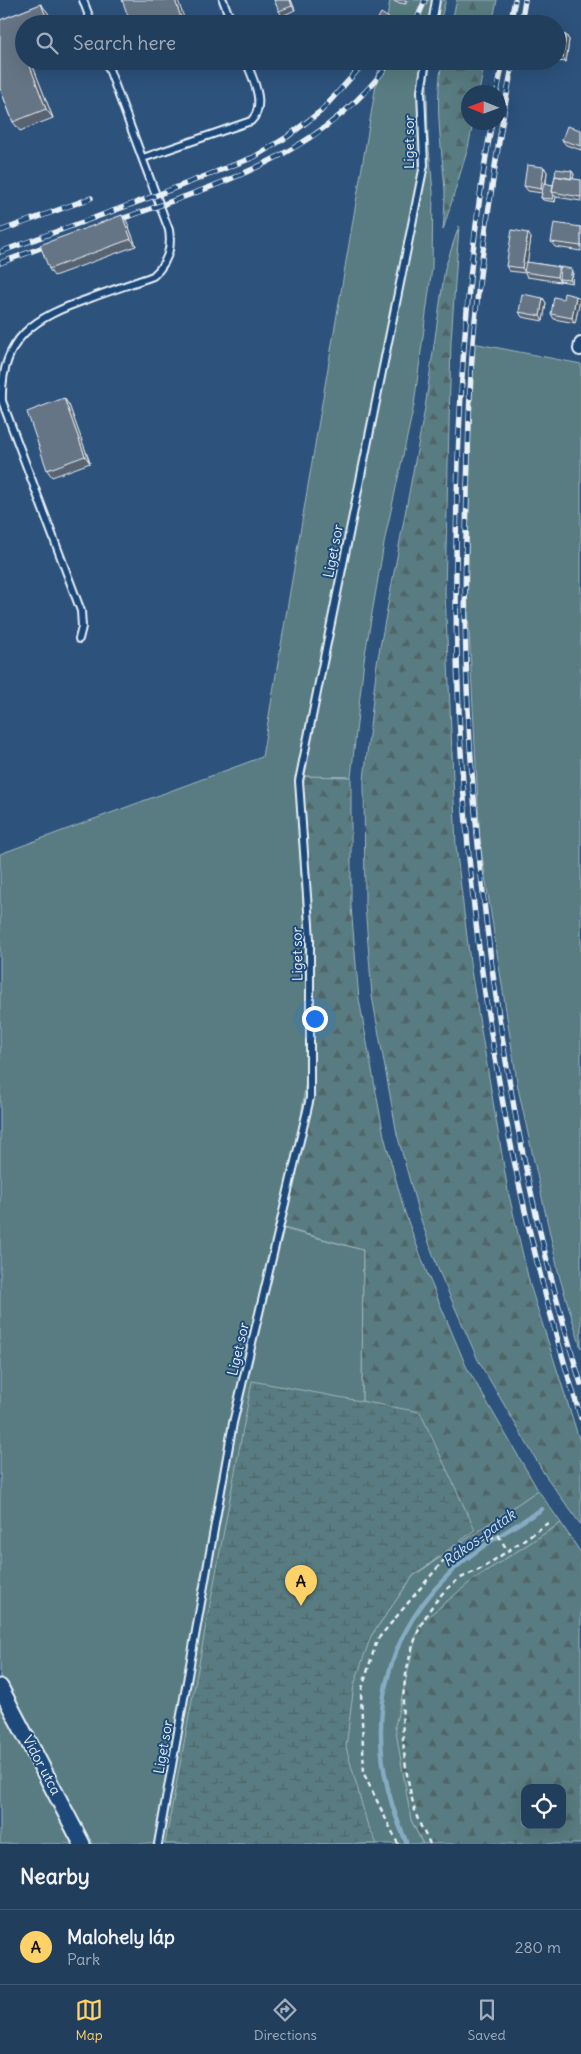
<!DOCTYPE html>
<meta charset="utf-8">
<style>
body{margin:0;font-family:Delius,sans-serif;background:#2e4966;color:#f1f3f6}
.controls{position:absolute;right:15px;bottom:15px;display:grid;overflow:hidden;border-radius:10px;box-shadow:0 5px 20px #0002}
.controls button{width:45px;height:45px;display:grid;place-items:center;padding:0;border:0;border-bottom:1px solid #3f5772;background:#223e5d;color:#f1f3f6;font:25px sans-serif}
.compass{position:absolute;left:461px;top:85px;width:45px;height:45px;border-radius:50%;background:#223e5d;box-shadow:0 5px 20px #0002;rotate:271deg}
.you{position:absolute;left:314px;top:1018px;width:18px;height:18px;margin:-12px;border:4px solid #fff;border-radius:50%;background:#1a73e8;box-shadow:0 0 0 8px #1a73e833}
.badge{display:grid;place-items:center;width:32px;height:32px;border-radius:50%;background:#ffd166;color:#111;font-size:16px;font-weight:700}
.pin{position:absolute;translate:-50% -41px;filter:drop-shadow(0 1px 2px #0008)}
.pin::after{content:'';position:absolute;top:26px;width:18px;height:15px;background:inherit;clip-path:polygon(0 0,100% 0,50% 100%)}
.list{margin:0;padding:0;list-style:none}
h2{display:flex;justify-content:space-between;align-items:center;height:65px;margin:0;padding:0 20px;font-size:21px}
h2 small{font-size:16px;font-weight:400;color:#a2aebc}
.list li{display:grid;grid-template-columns:32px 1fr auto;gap:15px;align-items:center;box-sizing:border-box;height:75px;padding:0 20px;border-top:1px solid #3f5772}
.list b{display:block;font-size:19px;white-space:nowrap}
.list p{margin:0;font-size:16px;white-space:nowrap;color:#a2aebc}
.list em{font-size:16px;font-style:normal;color:#a2aebc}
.icon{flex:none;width:28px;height:28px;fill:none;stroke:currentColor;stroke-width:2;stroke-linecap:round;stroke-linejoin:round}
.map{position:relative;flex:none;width:581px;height:1844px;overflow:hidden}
.search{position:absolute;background:#223e5d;box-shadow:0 5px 20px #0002;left:15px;right:15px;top:15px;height:55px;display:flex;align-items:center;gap:12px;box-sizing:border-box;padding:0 18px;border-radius:28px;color:#a2aebc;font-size:19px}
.sheet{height:140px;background:#223e5d}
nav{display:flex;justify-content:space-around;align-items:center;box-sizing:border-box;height:70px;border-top:1px solid #3f5772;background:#223e5d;font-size:14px;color:#a2aebc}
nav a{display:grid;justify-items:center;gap:2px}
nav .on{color:#ffd166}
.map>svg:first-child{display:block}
.grass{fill:#587c81;stroke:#a0b6bc}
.forest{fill:url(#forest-firs);stroke:#a0b6bc;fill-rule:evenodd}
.wetland{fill:url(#wetland-marsh);stroke:#a0b6bc}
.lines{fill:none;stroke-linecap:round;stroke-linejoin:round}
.stream{stroke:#86abc3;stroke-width:4.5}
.service-casing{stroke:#e8f1f8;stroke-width:10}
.minor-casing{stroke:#e8f1f8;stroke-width:16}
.tertiary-casing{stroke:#e8f1f8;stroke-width:19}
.path{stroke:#e8f1f8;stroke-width:2.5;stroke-dasharray:5 4;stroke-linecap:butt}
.service{stroke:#1f4a7a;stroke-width:6}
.minor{stroke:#1f4a7a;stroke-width:12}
.tertiary{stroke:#1f4a7a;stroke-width:15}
.rail-casing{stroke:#e8f1f8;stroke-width:5.5}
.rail{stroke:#1f4a7a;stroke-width:4;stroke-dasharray:11;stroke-linecap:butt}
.wall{fill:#586472;stroke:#e8f1f8}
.shaded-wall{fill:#47515d;stroke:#e8f1f8}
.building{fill:#667485;stroke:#e8f1f8}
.labels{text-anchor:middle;stroke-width:4;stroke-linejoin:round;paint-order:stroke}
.street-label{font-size:14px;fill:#e8f1f8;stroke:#1f4a7a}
.water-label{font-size:15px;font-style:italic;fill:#cfe0eb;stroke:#1f4a7a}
</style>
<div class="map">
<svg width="581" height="1844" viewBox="0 0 581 1844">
<defs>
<pattern id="forest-firs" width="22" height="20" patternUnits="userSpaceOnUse" patternTransform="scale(1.25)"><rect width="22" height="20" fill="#587c81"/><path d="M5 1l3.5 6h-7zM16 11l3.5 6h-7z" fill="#506568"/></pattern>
<pattern id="wetland-marsh" width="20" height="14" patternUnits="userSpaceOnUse" patternTransform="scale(1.25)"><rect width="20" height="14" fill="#587c81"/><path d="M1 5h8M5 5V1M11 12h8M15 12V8" fill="none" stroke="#506568"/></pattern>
</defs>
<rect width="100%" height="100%" fill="#2d527c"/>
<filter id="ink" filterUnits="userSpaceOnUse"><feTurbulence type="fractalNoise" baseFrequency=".02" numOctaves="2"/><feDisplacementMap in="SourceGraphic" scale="10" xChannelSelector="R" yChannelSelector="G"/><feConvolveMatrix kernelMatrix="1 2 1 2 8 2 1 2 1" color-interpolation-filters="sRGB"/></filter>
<g filter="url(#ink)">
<!-- grass -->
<path class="grass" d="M 390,0 L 446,0 L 439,24 L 386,24 Z
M 380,61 L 431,61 L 427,85 L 428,137 L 433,192 L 432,268 L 414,405 L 385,538 L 364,660 L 351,777 L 295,776 L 312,1037 L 298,1140 L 277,1227 L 363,1250 L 361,1588 L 371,1635 L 413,1576 L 538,1490 L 561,1523 L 474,1579 L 411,1820 L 423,1844 L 0,1844 L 0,854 L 262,757 Z
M 473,343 L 581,364 L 581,1348 L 559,1275 L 518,1088 L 480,843 L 467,591 Z"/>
<!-- forest -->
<path class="forest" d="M 457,0 L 497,0 L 492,24 L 451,24 Z
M 442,61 L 485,61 L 479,92 L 468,92 L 468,122 L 473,123 L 468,148 L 443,230 C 444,218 445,205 445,192 C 442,145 434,109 442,61 Z
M 459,226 L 451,341 L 445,592 L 456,846 L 471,970 L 508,1191 L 530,1285 L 581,1445 L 581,1525 L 545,1475 L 478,1360 L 438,1269 L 418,1211 L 397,1134 L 372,996 L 365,905 L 364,780 L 377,663 L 425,408 L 445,268 Z
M 295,776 L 351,777 L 351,906 L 359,999 L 384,1136 L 405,1213 L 427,1273 L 466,1366 L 538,1490 L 413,1576 L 371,1636 L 361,1588 L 363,1250 L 277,1226 L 298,1140 L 312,1037 Z
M 561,1523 L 581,1553 L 581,1844 L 423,1844 L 411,1820 L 395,1726 L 419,1624 L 474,1579 ZM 525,1788 L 562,1788 L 562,1825 L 525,1825 Z"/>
<!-- wetland -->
<path class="wetland" d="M 252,1381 L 420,1412 L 475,1530 L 413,1576 L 371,1636 L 354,1685 L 346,1747 L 367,1823 L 377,1844 L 165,1844 Z"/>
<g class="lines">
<!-- stream -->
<path class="stream" d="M 407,1844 C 364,1749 372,1650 448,1575 C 473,1550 512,1528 542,1509"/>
<defs>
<path id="service" d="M 83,0 L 92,24
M 223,0 L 232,24
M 432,24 L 436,0
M 143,158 L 251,121 C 267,105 253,79 246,61
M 79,639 L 82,627 L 81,611 L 2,401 C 0,337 36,317 88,299 C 109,291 131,284 153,276 C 167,264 172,248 169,230 L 106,61
M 158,1844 L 233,1423 L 310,1098 L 310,939 L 299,781 L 424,165 L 421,91 L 426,61"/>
<path id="minor" d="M 580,349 L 581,344"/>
<path id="tertiary" d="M 0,1687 L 82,1844"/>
</defs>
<!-- service casing -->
<use href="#service" class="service-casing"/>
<!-- minor casing -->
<use href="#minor" class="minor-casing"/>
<!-- tertiary casing -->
<use href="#tertiary" class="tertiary-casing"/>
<!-- path -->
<path class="path" d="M 398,1844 L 364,1774 L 361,1692 L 377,1640 L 443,1561 L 480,1540 L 499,1536 L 507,1550
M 430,1844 C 426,1835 420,1826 417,1817 C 395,1746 391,1632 455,1582 C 462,1576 473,1573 482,1568 C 504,1554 526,1538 548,1523"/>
<!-- service -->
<use href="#service" class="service"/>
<!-- minor -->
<use href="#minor" class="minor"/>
<!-- tertiary -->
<use href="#tertiary" class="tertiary"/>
<defs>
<path id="rail" d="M 415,24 L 425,0
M 510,24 L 515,0
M 521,24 L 525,0
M 513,61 C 497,147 484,233 475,320 C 469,376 469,432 467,488 C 466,544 464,600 466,656 C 468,732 474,808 482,884 C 500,1054 531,1221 581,1384
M 497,92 L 503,61
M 492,122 C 469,246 460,370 457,496 C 449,807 487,1121 581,1418
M 110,223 C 216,185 321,157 391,61
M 0,231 L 91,198
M 0,252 L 157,195 L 254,157 L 287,137 L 321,111 L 366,61
M 0,263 L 54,243"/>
</defs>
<!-- rail casing -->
<use href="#rail" class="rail-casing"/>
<!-- rail -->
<use href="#rail" class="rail"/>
</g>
<!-- wall -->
<path class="wall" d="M 274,0 L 291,0 L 295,10 L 282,16 L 279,11 Z
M 394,0 L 406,0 L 406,4 L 395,2 Z
M 41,4 L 48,13 L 52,24 L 24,24 L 24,61 L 38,61 L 32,64 L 53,118 L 20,131 L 13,122 L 0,88 L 0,20 Z
M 557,34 L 566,35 L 569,40 L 566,62 L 557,61 Z
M 581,130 L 581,150 L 566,145 L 562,140 Z
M 544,167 L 547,172 L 546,184 L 553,185 L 555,176 L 574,174 L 573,179 L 581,180 L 581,201 L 556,197 L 555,202 L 543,200 L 541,198 L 542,193 L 528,191 L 524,186 Z
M 122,215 L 127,222 L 136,246 L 54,276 L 49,269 Z
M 581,227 L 581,251 L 555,247 L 551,242 Z
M 531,238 L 527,262 L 559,267 L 560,269 L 573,271 L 572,283 L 560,281 L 560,282 L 527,277 L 525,273 L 509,271 L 506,266 Z
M 543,298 L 546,303 L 543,321 L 522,317 L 519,312 Z
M 563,299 L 580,300 L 575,323 L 554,319 L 551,314 Z
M 64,398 L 69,405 L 90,463 L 52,477 L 47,470 Z"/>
<!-- shaded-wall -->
<path class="shaded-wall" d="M 175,0 L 178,0 L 186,24 L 183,24 Z
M 290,0 L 291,0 L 295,10 L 292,6 Z
M 41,4 L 48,13 L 52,24 L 49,24 Z
M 566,35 L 569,40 L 566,62 L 563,57 Z
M 28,61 L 30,61 L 32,64 L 53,118 L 46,109 Z
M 544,167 L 547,172 L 544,194 L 541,189 Z
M 572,171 L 574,174 L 572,183 L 571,181 Z
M 554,195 L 556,197 L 555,202 L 553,199 Z
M 122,215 L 127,222 L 136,246 L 131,239 Z
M 528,233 L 531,238 L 526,272 L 525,272 L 522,268 Z
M 559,267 L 562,272 L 559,279 L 560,282 L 557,277 Z
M 572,269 L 573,271 L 572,283 L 570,280 Z
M 576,296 L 580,300 L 575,323 L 572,318 Z
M 543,298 L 546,303 L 543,321 L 540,316 Z
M 64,398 L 69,405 L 90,463 L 85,456 Z"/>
<!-- building -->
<path class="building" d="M 122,0 L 175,0 L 183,24 L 131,24 Z
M 274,0 L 290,0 L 292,6 L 279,11 Z
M 41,4 L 49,24 L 24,24 L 24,61 L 28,61 L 46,109 L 13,122 L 0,88 L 0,20 Z
M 381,13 L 395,22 L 394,24 L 375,24 Z
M 557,34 L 566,35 L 563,57 L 557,56 Z
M 567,126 L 581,130 L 581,146 L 562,140 Z
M 527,165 L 544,167 L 541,189 L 524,186 Z
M 556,169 L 572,171 L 571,179 L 555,176 Z
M 555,176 L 581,180 L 581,197 L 552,192 Z
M 544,183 L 553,185 L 552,192 L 554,195 L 553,199 L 541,198 Z
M 122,215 L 131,239 L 49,269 L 40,245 Z
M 554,223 L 581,227 L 581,246 L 551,242 Z
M 512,230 L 528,233 L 522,268 L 506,266 Z
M 526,262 L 559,267 L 557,277 L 524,272 Z
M 560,267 L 572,269 L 570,280 L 559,279 Z
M 564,293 L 576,296 L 572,318 L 551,314 L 554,297 L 563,299 Z
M 522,294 L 543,298 L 540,316 L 519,312 Z
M 64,398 L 85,456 L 47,470 L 27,412 Z"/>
</g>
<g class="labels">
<!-- street labels -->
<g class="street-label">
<text transform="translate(409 142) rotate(-90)" y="5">Liget sor</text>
<text transform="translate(333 551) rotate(-79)" y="5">Liget sor</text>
<text transform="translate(297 954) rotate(-91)" y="5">Liget sor</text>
<text transform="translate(238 1349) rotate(-77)" y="5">Liget sor</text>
<text transform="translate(163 1747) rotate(-80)" y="5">Liget sor</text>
<text transform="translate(42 1765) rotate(62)" y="5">Vidor utca</text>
</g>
<!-- water labels -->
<g class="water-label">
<text transform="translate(479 1538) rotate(-36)" y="5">Rákos-patak</text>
</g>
</g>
</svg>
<div class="controls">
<button><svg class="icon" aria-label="locate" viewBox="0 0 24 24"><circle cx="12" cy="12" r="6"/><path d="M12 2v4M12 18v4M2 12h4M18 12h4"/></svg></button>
</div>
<svg class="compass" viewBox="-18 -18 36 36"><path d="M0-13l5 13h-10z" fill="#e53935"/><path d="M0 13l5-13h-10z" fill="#a2aebc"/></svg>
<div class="you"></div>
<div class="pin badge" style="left:301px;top:1606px">A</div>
<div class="search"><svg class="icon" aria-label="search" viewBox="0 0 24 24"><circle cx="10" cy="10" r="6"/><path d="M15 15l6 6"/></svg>Search here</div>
</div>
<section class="sheet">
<h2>Nearby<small></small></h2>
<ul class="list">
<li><span class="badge">A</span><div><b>Malohely láp</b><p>Park</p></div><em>280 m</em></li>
</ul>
</section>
<nav>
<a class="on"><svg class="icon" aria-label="map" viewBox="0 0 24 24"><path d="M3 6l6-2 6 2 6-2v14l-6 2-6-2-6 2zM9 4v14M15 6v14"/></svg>Map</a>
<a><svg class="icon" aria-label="directions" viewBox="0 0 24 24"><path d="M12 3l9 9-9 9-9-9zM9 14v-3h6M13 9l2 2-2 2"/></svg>Directions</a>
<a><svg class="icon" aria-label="saved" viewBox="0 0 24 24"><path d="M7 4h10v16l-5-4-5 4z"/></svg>Saved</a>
</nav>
